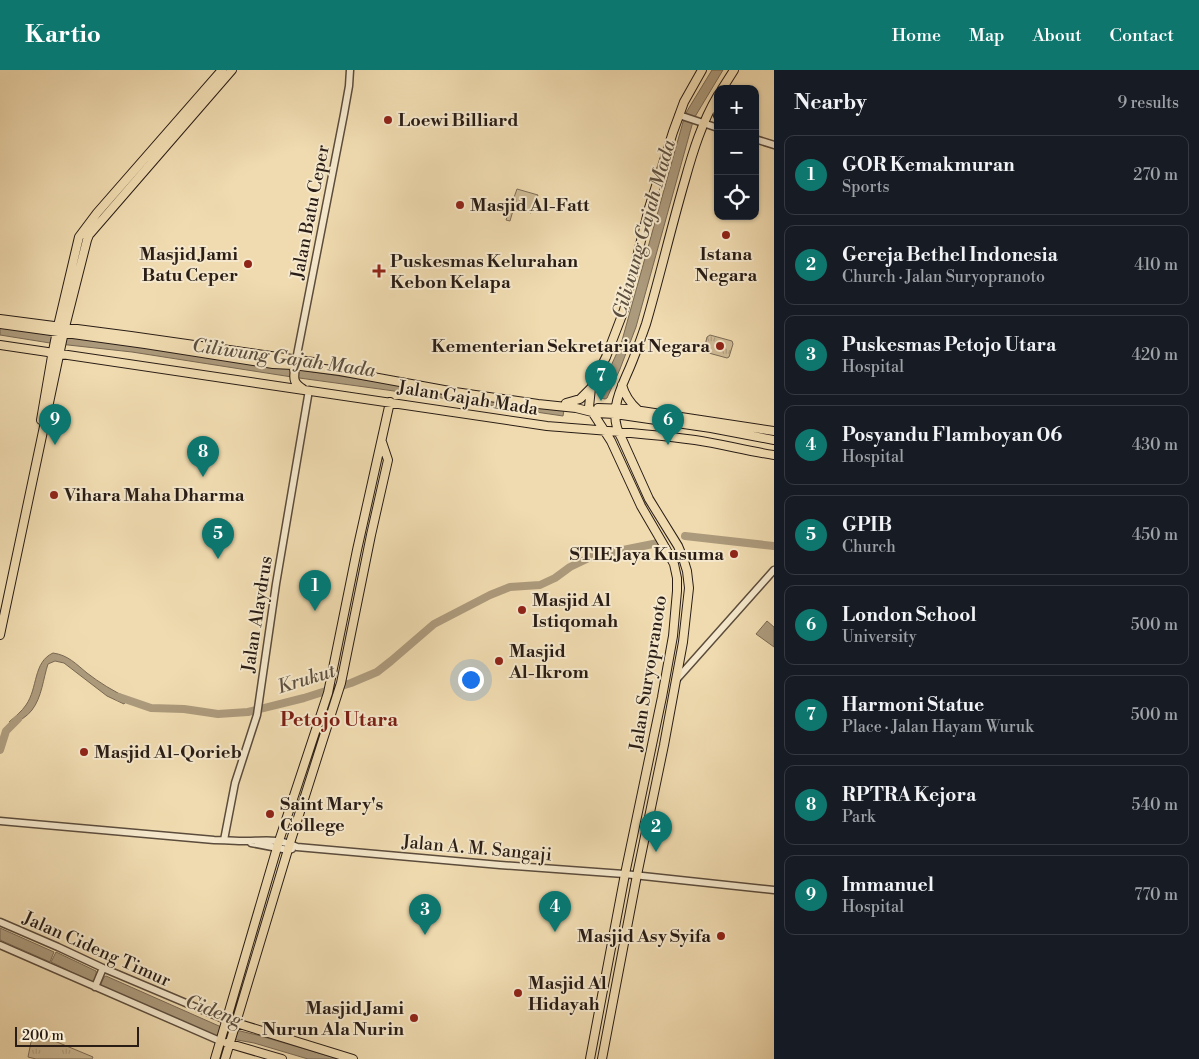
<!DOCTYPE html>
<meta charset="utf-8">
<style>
body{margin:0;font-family:"Libre Bodoni",serif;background:#20242c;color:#f1f3f6}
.controls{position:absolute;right:15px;top:15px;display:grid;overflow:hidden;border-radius:10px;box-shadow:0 1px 4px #0004}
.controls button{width:45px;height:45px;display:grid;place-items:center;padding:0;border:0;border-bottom:1px solid #363941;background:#171b24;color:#f1f3f6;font:25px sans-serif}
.scale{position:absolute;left:15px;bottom:12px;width:124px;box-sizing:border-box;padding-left:5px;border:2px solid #291d16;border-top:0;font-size:14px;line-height:18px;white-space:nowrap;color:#291d16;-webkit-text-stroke:4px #f5e8cc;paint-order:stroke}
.you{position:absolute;left:470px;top:609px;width:18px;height:18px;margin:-12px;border:4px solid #fff;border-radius:50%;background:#1a73e8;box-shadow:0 0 0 8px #1a73e833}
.badge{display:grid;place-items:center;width:32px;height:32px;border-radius:50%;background:#0f766e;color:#fff;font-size:16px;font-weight:700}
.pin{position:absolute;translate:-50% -41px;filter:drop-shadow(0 1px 2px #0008)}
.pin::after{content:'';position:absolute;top:26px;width:18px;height:15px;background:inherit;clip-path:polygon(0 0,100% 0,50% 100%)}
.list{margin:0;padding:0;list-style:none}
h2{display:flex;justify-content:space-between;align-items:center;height:65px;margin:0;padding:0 20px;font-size:21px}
h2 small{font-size:16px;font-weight:400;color:#9ea1a6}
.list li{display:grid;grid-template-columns:32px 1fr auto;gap:15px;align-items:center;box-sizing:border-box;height:80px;margin:0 10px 10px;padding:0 10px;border:1px solid #363941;border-radius:10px}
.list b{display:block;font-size:19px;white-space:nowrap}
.list p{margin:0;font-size:16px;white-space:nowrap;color:#9ea1a6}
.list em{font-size:16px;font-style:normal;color:#9ea1a6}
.icon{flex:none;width:28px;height:28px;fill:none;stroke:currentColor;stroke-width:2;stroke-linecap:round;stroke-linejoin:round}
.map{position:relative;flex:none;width:774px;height:989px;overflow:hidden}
header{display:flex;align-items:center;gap:30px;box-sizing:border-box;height:70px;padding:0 25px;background:#0f766e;color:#fff}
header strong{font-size:24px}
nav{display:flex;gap:28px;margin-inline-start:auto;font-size:18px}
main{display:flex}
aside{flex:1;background:#171b24}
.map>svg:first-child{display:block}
.park{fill:url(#park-tufts);stroke:#7c6c56}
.water{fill:#ac9a7c;stroke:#786853}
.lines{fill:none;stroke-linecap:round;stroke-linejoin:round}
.river{stroke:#ac9a7c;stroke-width:8}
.minor-casing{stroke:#5b4c3c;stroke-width:9}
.major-casing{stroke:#291d16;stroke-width:10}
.minor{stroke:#f5e8cc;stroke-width:6}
.major{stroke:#f0dbb0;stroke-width:8}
.poi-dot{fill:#8f2418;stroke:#f5e8cc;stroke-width:2}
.labels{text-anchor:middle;stroke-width:4;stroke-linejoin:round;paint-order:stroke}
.poi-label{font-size:18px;font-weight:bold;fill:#291d16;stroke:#f5e8cc;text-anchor:start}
.street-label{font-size:18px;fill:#291d16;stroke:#f5e8cc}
.water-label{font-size:19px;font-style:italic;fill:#5d4f3f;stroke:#f5e8cc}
.quarter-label{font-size:20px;font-weight:bold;fill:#7a1f14;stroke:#f5e8cc}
</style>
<header>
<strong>Kartio</strong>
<nav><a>Home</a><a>Map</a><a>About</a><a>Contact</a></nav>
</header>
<main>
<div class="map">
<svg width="774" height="989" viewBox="0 0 774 989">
<defs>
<pattern id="park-tufts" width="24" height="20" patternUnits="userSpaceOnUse" patternTransform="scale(1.25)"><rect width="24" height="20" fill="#cebb96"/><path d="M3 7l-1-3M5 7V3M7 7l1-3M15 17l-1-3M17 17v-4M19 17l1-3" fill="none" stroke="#b1a081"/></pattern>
</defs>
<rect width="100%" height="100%" fill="#f0dbb0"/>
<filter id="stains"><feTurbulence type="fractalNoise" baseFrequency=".004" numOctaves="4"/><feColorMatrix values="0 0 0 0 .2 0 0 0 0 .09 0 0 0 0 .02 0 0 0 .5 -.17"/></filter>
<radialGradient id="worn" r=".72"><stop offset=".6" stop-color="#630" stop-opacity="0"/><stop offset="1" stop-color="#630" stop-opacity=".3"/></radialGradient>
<!-- park -->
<path class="park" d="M 517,119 L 538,125 L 531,143 L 514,137 L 510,151 L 506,150 Z
M 710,265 L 732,271 L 733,274 L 729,287 L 727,288 L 705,282 L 704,280 L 707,267 Z
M 33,962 L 93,987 L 92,989 L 36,989 L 28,987 Z"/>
<!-- water -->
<path class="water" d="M 712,0 L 723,0 L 696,45 L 692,55 L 636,257 L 620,299 L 607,328 L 605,329 C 600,328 599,327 599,322 L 621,274 L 683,52 L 687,41 Z
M 0,256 L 50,265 L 133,273 L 172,279 L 294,299 L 564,340 L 563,346 L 387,320 L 292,307 L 132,282 L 50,273 L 0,265 Z
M 767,551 L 774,557 L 774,577 L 756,564 Z
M 53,583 C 68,585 76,594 87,603 C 100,613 113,621 128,628 L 124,634 L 107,626 L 64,593 L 55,591 L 48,594 C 43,609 42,627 32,640 C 27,647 19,650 13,656 L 9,652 C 15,647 22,641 26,635 C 38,618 33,592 53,583 Z
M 0,858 L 54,882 L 50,892 L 0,870 Z
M 56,882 L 96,901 C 97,905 95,910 92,912 L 51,892 Z
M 106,906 L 219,956 L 257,965 L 339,989 L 308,989 L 254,973 L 215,966 L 102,917 L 101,914 L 104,907 Z"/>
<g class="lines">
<!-- river -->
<path class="river" d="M 685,466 L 774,476
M 119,627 L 151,638 L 184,639 L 218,644 L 248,642 L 304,628 L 351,613 L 377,602 L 391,591 L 434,554 L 490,525 L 510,517 L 540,515 L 555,508 L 570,497 L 593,486 L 658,473
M 0,680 L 6,661 L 18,649"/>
<defs>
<path id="minor" d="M 679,45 L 718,58
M 755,69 L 774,75
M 296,290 L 344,44 L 349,16 L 350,0
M 676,610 L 774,500
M 0,751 L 214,770 C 224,770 235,771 246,771 C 266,771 278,768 297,777 L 500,795 L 624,804 L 774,820
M 224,770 L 235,713 L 257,645 L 276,514 L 309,320
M 251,773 L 288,780 L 292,779
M 0,852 L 58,877 L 103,898 L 226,950
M 0,875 L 220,971
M 95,917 L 103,898"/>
<path id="major" d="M 722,19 L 734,0
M 716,30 L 718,46
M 0,249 L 131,266 L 313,292
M 0,254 L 145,274 L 273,294 L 293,295 L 340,301 L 455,322 L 538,334 L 576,338 L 596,343 L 615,344 L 711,358 L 774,370
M 0,275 L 547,356 C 596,360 646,363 695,370 C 722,374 747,381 774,385
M 52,286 L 58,256 L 79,167 L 97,143 L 222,0
M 293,295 C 298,305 288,309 303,319
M 622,315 C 625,326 630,333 638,340
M 566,333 L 580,329 L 591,318
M 598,338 L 628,339 L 774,361
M 41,350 L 52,286 L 50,283
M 0,565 L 65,257 L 87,170 L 89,165 L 232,0
M 233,952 L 353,989
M 227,973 L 282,989
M 215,989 L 279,771 L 328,623 L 357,480 L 390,332
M 225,989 L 290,773 L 341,613 L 371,465 L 388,390 L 382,372
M 590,989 L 625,804 L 662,627 L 673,566 L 677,521 L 677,508 L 674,494 L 666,479 L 641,436 L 611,371 L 589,337 L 591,318 L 606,287 L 624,240 L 649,138 L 673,62 L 684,32 L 702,0
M 602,989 L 637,805 L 664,675 L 683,572 L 689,518 L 687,501 L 683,488 L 678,476 L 649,429 L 622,369 C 616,359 614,348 616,336 C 618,322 625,309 630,297 C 636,283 641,268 646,254 C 660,206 671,158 685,110 C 693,81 702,52 718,25"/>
</defs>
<!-- minor casing -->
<use href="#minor" class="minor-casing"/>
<!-- major casing -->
<use href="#major" class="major-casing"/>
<!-- minor -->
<use href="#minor" class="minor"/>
<!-- major -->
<use href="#major" class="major"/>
</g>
<!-- markers -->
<g class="poi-dot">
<circle cx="388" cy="50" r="5"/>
<circle cx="460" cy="135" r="5"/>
<circle cx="726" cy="165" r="5"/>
<circle cx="248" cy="194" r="5"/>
<path d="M376.5 193.5h5v5h5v5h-5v5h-5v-5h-5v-5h5z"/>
<circle cx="720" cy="276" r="5"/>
<circle cx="54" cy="425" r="5"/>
<circle cx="734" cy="484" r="5"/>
<circle cx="522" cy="540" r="5"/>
<circle cx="499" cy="591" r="5"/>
<circle cx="84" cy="682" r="5"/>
<circle cx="270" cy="744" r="5"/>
<circle cx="721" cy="866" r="5"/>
<circle cx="518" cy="923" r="5"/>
<circle cx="414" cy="948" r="5"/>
</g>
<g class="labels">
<!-- poi labels -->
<g class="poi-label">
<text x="398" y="56">Loewi Billiard</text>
<text x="470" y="141">Masjid Al-Fatt</text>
<text x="238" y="190" text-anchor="end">Masjid Jami<tspan x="238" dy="21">Batu Ceper</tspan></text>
<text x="726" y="190" text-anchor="middle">Istana<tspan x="726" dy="21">Negara</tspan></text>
<text x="390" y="197">Puskesmas Kelurahan<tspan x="390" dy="21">Kebon Kelapa</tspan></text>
<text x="710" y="282" text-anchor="end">Kementerian Sekretariat Negara</text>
<text x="64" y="431">Vihara Maha Dharma</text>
<text x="724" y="490" text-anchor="end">STIE Jaya Kusuma</text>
<text x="532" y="536">Masjid Al<tspan x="532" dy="21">Istiqomah</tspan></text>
<text x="509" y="587">Masjid<tspan x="509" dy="21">Al-Ikrom</tspan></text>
<text x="94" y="688">Masjid Al-Qorieb</text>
<text x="280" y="740">Saint Mary's<tspan x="280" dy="21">College</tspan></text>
<text x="711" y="872" text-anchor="end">Masjid Asy Syifa</text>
<text x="528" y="919">Masjid Al<tspan x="528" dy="21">Hidayah</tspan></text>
<text x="404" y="944" text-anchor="end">Masjid Jami<tspan x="404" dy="21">Nurun Ala Nurin</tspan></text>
</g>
<!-- street labels -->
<g class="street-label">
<text transform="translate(310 142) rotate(-79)" y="6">Jalan Batu Ceper</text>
<text transform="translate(468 328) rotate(9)" y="6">Jalan Gajah Mada</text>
<text transform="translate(257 544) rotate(-81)" y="6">Jalan Alaydrus</text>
<text transform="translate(648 603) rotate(-81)" y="6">Jalan Suryopranoto</text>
<text transform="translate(477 778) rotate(5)" y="6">Jalan A. M. Sangaji</text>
<text transform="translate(97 879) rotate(24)" y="6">Jalan Cideng Timur</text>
</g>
<!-- water labels -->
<g class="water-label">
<text transform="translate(643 159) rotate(-74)" y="7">Ciliwung Gajah Mada</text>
<text transform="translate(284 287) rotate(8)" y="7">Ciliwung Gajah Mada</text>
<text transform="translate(306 608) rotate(-17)" y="7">Krukut</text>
<text transform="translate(214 940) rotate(21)" y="7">Cideng</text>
</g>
<!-- quarter labels -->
<g class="quarter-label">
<text x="339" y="656">Petojo Utara</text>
</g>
</g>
<rect width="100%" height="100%" filter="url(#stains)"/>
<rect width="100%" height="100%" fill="url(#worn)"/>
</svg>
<div class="controls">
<button>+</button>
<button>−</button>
<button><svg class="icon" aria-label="locate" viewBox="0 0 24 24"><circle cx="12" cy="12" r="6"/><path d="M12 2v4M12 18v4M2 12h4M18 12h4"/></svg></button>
</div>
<div class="scale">200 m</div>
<div class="you"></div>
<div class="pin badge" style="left:315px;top:541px">1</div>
<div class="pin badge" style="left:656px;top:782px">2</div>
<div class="pin badge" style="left:425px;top:865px">3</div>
<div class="pin badge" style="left:555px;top:862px">4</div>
<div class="pin badge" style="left:218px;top:489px">5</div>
<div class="pin badge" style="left:668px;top:375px">6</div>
<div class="pin badge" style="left:601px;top:331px">7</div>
<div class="pin badge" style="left:203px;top:407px">8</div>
<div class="pin badge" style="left:55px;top:375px">9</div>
</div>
<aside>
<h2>Nearby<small>9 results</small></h2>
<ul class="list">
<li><span class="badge">1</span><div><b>GOR Kemakmuran</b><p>Sports</p></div><em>270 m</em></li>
<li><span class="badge">2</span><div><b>Gereja Bethel Indonesia</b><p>Church · Jalan Suryopranoto</p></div><em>410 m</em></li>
<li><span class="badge">3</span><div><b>Puskesmas Petojo Utara</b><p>Hospital</p></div><em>420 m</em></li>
<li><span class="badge">4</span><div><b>Posyandu Flamboyan 06</b><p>Hospital</p></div><em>430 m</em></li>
<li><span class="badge">5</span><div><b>GPIB</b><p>Church</p></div><em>450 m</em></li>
<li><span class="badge">6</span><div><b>London School</b><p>University</p></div><em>500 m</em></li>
<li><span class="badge">7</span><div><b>Harmoni Statue</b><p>Place · Jalan Hayam Wuruk</p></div><em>500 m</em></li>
<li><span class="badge">8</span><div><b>RPTRA Kejora</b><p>Park</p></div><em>540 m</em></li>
<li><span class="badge">9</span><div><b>Immanuel</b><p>Hospital</p></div><em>770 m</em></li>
</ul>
</aside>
</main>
